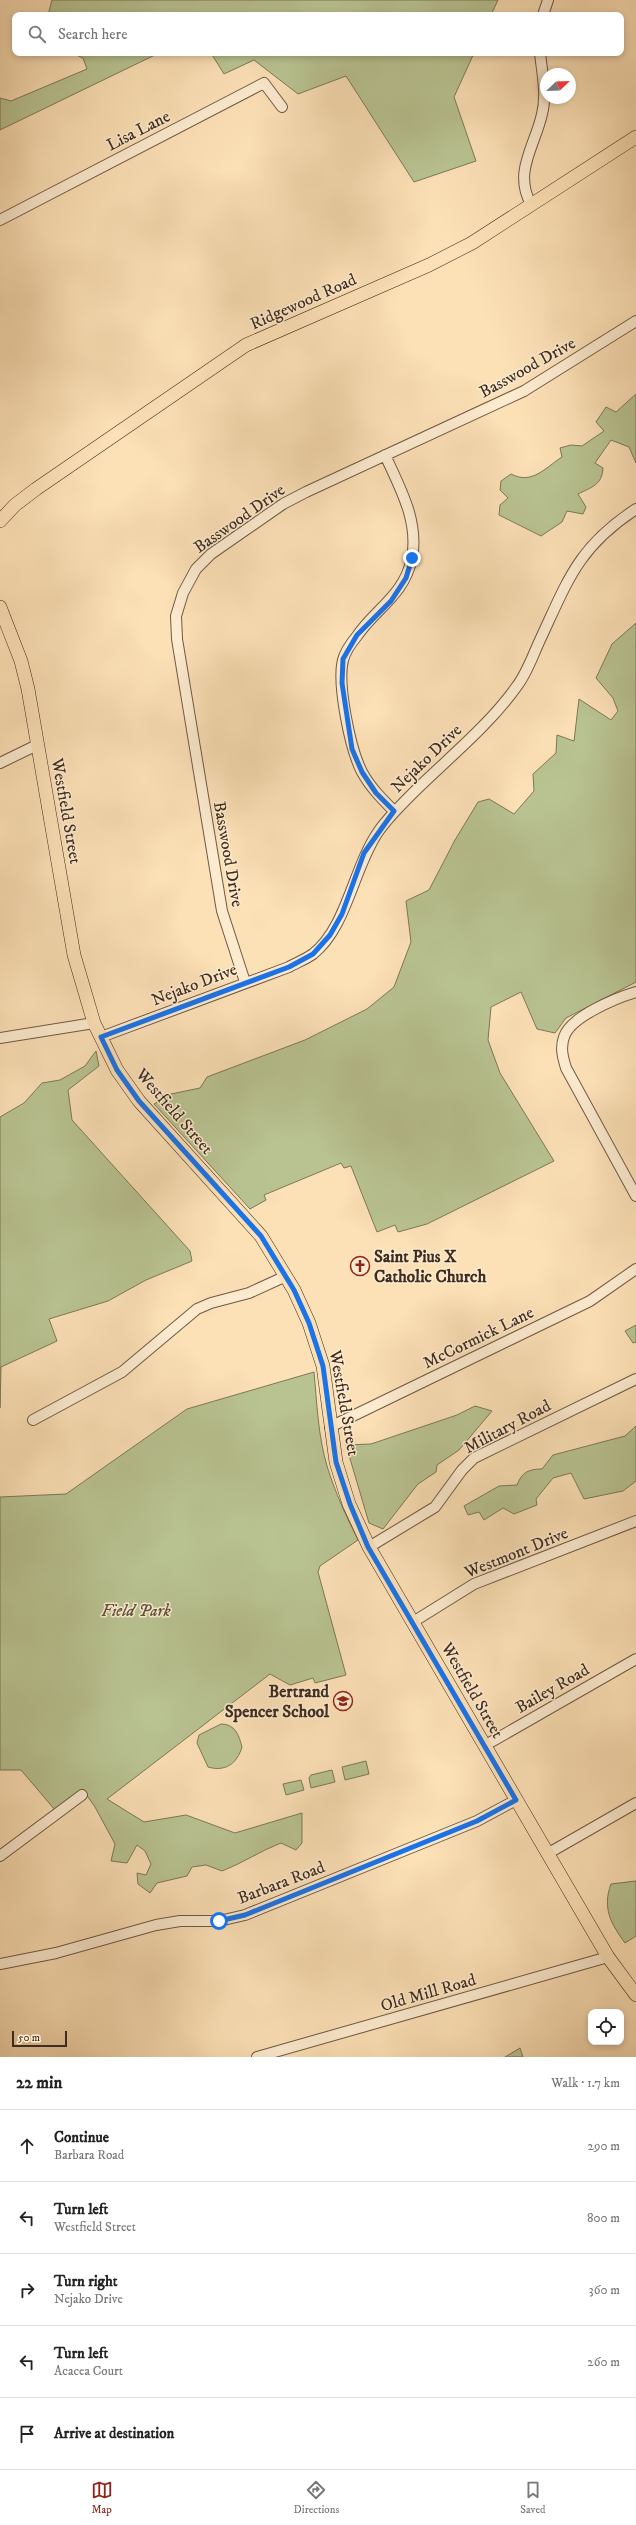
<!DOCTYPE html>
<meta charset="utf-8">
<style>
body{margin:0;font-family:"IM FELL DW Pica",serif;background:#f2f2f2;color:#222}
.controls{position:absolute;right:12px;bottom:12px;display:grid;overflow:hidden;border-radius:8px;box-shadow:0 2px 6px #0003}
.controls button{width:36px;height:36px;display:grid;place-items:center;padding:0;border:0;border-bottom:1px solid #e0e0e0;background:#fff;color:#222;font:20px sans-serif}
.compass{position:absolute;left:540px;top:68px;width:36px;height:36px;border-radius:50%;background:#fff;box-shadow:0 2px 6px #0003;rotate:67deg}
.scale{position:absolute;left:12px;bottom:10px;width:55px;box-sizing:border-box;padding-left:4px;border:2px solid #402c1f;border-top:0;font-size:11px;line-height:14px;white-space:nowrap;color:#402c1f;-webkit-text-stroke:3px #fdebd0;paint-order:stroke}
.stop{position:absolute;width:12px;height:12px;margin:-9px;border:3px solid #1a73e8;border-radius:50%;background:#fff}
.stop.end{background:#1a73e8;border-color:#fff;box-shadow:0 1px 4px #0008}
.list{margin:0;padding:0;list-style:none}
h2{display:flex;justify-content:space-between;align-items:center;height:52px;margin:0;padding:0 16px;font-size:17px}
h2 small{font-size:13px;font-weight:400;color:#767676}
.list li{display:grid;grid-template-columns:26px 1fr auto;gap:12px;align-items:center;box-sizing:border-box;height:72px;padding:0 16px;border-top:1px solid #e0e0e0}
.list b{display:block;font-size:15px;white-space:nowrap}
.list p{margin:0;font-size:13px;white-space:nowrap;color:#767676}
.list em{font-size:13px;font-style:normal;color:#767676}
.icon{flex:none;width:22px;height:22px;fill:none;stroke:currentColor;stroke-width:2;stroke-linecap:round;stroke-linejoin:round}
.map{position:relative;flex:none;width:636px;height:2057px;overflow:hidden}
.search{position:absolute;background:#fff;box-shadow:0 2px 6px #0003;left:12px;right:12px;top:12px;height:44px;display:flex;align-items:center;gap:10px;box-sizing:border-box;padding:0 14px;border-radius:8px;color:#767676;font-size:15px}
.sheet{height:412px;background:#fff}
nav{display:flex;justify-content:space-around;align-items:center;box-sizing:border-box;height:56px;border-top:1px solid #e0e0e0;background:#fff;font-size:11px;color:#767676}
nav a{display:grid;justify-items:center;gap:2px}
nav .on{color:#8f2418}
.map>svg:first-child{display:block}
.green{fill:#b9c392;stroke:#7c7858}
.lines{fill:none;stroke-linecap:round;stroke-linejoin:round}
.minor-casing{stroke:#6f5945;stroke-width:12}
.major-casing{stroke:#402c1f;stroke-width:14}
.minor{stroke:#fdebd0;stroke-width:10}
.major{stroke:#fce0b6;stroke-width:13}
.route{stroke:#1a73e8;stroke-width:5}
.labels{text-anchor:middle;stroke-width:3;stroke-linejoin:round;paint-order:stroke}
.street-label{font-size:17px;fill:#402c1f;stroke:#fdebd0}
.poi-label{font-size:17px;font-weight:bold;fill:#402c1f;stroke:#fdebd0;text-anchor:start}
.park-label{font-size:17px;font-style:italic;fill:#5e523c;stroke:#fdebd0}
</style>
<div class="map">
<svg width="636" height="2057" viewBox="0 0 636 2057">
<rect width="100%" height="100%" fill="#fce0b6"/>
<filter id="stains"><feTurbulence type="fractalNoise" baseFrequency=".005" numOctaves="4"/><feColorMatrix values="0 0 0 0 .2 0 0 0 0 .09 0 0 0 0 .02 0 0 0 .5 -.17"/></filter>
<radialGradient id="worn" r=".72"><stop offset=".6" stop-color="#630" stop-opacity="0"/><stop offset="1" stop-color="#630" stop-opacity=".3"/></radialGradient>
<!-- green -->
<path class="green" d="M 52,0 L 498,0 L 491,15 L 48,15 Z
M 72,53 L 159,53 L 0,130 L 0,98 L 11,101 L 87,69 L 83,58 Z
M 211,53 L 474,53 L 454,97 L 476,161 L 414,182 L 346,76 L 298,94 L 254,60 L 224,74 Z
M 636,394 L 636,463 L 629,447 L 611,440 L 595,463 L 603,468 C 602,485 592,487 578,494 L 586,507 L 583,514 L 567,511 L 562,522 L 541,536 L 499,515 L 500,505 L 508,498 L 500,490 L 501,481 L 511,474 C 532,485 545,468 562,457 L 560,448 L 571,445 L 582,446 L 604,431 L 596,422 L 606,407 L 616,412 Z
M 636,623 L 636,982 L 566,1018 L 555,1033 L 537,1029 L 521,992 L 491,1007 L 488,1040 L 500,1073 L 554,1161 L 427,1224 L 398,1232 L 395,1225 L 377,1232 L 351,1166 L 344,1168 L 341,1163 L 264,1195 L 266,1200 L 250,1209 L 154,1104 L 171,1094 L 200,1088 L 207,1077 L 305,1040 L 367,1009 L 394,987 L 411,942 L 406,901 L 429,890 L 455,840 L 478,802 L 489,799 L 514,814 L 534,791 L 533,774 L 556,753 L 557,735 L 574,741 L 579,699 L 611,720 L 618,711 L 613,698 L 596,678 L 612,644 Z
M 96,1051 L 99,1066 L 68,1090 L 72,1120 L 190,1251 L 192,1261 L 146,1280 L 108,1301 L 49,1319 L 57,1341 L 1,1367 L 0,1408 L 0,1117 L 24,1103 L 42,1083 L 60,1080 L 85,1066 Z
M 636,1325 L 636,1342 L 633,1343 L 625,1331 Z
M 314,1372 C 317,1403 318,1436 327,1466 C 335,1492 346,1516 358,1540 L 320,1566 L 318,1572 L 346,1675 L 315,1683 L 313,1678 L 290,1685 L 270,1674 L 107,1799 L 144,1822 L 186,1815 L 235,1833 L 302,1813 L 302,1843 L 296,1850 L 281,1843 C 260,1851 243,1863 222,1871 L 206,1865 L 192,1867 L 187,1876 L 157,1883 L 150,1893 L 138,1884 L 137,1873 L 146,1875 L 151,1864 L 145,1851 L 137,1845 L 127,1863 L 111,1861 L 115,1844 L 95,1807 L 83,1790 L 55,1810 L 21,1770 L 0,1770 L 0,1497 L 66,1494 L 187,1409 Z
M 475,1406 L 492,1411 L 459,1450 L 437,1465 L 436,1472 L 418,1484 L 383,1529 L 369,1523 L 346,1445 L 371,1444 L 457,1415 Z
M 636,1426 L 636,1481 L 623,1491 L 584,1499 L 571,1473 L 553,1478 L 536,1499 L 537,1505 L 514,1514 L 503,1508 L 484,1520 L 479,1512 L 468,1515 L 464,1506 L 499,1486 L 517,1485 C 522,1472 529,1469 542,1469 L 553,1455 L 625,1436 Z
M 221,1724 C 235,1724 239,1735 242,1747 C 237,1764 225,1772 208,1767 L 197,1743 L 199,1735 Z
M 366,1761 L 369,1774 L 345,1780 L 342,1767 Z
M 332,1770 L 335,1782 L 311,1788 L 309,1778 L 311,1775 Z
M 301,1780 L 304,1790 L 286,1795 L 283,1784 Z
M 636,1881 L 636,1936 L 625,1943 C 611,1924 602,1908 611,1884 Z
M 520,2048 L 523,2057 L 505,2057 Z"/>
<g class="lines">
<defs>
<path id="minor" d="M 543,15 L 548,0
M 531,204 C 513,172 535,146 542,114 C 547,95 542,72 540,53
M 0,220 L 264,83 L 282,107
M 385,455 C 400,488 419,521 412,558 C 404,596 376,608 357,636 C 352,642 345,652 343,660 C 337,684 350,749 362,772 C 370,787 382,799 394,811
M 0,763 L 37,745
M 245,982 L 222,911 L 177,639 L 176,616 L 183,593 L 196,569 L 211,554 L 283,504 L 306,492 L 524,391 L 636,321
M 636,992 C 616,998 570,1017 564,1037 C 560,1048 563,1058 566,1068 L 636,1196
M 101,1037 L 289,967 C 296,963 306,959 313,954 C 347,927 353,869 378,832 C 389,816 404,802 418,788 C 452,755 490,724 517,686 C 527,673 533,655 540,640 C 568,580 578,547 636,509
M 0,1038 L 94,1023
M 33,1420 L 122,1372 L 197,1309 L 211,1303 L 249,1293 L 284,1277
M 330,1427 L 590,1301 L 636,1269
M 369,1547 L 435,1507 L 462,1470 L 474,1458 L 636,1379
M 413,1622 L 474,1584 L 636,1521
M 484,1746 L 636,1659
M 547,1854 L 636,1803
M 0,1856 L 82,1795
M 0,1964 L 56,1953 L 156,1925 L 180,1921 L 219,1921 L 245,1915 L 477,1821 L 516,1800
M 257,2057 L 608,1957"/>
<path id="major" d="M 0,521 L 15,505 L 36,489 L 246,345 L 429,265 L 472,243 L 636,137
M 0,607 L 21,661 L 28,689 L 74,955 L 94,1023 L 117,1070 L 139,1101 L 261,1236 L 294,1290 L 309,1323 L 323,1366 L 336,1462 L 349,1504 L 369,1547 L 608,1957 L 636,1995"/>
</defs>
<!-- minor casing -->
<use href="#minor" class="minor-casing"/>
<!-- major casing -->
<use href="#major" class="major-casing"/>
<!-- minor -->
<use href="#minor" class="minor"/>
<!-- major -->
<use href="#major" class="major"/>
</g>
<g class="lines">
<!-- route -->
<path class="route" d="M 219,1921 L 245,1915 L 477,1821 L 516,1800 L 368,1547 L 350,1504 L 336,1462 L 323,1366 L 309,1323 L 294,1290 L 261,1236 L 139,1101 L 117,1070 L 101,1037 L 289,967 L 313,954 L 330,935 L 342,914 L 364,853 L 394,811 L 376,793 L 362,772 L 352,749 L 342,683 L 343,659 L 357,635 L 391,601 L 406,578 L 412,558"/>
</g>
<!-- icons -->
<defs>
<symbol id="church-ring" viewBox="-11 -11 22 22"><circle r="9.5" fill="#fdebd0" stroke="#8f2418" stroke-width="1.5"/><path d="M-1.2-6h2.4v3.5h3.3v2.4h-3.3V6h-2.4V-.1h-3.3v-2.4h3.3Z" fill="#8f2418"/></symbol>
<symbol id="school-ring" viewBox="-11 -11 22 22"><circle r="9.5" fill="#fdebd0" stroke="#8f2418" stroke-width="1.5"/><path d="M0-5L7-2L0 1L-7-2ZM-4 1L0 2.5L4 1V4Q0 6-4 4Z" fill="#8f2418"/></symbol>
</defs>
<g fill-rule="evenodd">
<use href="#church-ring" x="349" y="1255" width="22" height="22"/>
<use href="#school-ring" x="332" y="1690" width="22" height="22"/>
</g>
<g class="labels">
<!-- street labels -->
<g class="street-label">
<text transform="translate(138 130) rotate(-27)" y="6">Lisa Lane</text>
<text transform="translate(303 301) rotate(-24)" y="6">Ridgewood Road</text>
<text transform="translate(527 367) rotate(-29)" y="6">Basswood Drive</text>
<text transform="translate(239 518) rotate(-35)" y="6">Basswood Drive</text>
<text transform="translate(426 758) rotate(-44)" y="6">Nejako Drive</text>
<text transform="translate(67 811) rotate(80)" y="6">Westfield Street</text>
<text transform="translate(229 854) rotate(80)" y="6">Basswood Drive</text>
<text transform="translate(194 984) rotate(-21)" y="6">Nejako Drive</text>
<text transform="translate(175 1111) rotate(49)" y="6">Westfield Street</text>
<text transform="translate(478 1337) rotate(-26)" y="6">McCormick Lane</text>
<text transform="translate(345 1403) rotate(80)" y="6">Westfield Street</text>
<text transform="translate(507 1426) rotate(-28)" y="6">Military Road</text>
<text transform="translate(516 1552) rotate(-22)" y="6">Westmont Drive</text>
<text transform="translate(552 1688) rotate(-30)" y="6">Bailey Road</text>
<text transform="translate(473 1690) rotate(60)" y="6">Westfield Street</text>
<text transform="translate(281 1882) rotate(-21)" y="6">Barbara Road</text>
<text transform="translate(428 1992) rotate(-16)" y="6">Old Mill Road</text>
</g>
<!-- poi labels -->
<g class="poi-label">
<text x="374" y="1262">Saint Pius X<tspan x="374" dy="20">Catholic Church</tspan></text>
<text x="329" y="1697" text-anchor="end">Bertrand<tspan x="329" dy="20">Spencer School</tspan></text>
</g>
<!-- park labels -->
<g class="park-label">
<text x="136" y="1616">Field Park</text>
</g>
</g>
<rect width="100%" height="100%" filter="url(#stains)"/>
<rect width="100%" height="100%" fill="url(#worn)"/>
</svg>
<div class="controls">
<button><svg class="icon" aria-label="locate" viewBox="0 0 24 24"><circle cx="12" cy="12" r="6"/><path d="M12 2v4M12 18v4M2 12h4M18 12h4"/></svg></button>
</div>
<svg class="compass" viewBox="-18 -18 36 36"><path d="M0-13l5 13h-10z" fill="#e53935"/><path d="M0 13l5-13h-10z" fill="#767676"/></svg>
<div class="scale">50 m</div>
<div class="stop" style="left:219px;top:1921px"></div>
<div class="stop end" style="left:412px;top:558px"></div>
<div class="search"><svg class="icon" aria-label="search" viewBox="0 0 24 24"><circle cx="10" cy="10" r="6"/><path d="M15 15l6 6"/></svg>Search here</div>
</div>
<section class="sheet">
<h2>22 min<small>Walk · 1.7 km</small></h2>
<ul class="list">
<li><svg class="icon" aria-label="ahead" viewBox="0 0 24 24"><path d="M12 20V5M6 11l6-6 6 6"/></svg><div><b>Continue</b><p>Barbara Road</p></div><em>290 m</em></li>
<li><svg class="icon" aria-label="left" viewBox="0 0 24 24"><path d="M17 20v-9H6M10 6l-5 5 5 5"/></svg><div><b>Turn left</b><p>Westfield Street</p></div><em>800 m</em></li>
<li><svg class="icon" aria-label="right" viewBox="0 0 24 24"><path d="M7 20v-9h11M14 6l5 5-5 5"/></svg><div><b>Turn right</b><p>Nejako Drive</p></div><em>360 m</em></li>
<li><svg class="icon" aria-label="left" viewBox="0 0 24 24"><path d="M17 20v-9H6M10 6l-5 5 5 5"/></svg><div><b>Turn left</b><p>Acacea Court</p></div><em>260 m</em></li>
<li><svg class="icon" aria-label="arrive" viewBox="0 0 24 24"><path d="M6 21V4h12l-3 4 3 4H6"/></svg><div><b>Arrive at destination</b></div></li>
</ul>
</section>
<nav>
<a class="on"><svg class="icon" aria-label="map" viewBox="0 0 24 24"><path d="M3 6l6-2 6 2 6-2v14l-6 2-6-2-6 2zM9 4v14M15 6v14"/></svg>Map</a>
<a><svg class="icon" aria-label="directions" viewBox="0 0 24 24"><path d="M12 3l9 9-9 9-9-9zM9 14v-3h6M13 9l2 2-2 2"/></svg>Directions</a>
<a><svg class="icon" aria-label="saved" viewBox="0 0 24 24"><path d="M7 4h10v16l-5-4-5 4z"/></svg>Saved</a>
</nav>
